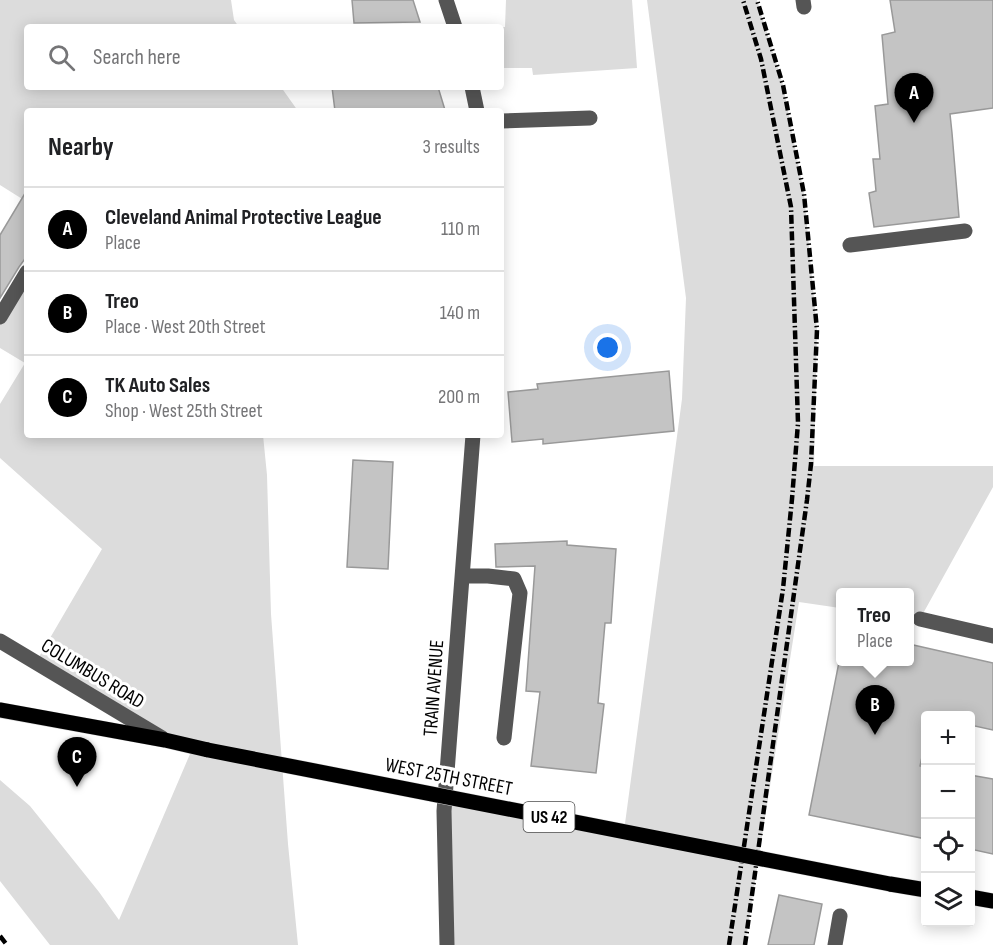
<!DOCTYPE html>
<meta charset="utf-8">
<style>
body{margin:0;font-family:"Sofia Sans Condensed",sans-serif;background:#f6f6f6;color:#202124}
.controls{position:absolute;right:18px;bottom:18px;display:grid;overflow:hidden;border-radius:6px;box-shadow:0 3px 15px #0003}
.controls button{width:54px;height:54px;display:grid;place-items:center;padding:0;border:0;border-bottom:2px solid #e0e0e0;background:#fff;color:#202124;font:30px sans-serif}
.you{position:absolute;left:608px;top:348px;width:21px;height:21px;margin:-15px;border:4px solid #fff;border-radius:50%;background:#1a73e8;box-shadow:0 0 0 9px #1a73e833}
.badge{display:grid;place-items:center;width:39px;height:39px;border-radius:50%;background:#000;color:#fff;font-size:20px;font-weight:700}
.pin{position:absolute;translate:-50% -50px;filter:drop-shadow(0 2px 3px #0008)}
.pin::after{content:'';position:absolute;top:32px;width:21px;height:18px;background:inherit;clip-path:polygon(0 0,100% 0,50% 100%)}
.popup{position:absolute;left:836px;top:588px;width:78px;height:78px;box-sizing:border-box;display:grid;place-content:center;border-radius:6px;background:#fff;filter:drop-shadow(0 2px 4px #0005);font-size:20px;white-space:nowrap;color:#757577}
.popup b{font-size:22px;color:#202124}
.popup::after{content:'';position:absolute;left:50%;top:100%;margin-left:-12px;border:12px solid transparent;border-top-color:#fff}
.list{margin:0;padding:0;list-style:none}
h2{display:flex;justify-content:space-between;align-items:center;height:78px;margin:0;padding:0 24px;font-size:26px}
h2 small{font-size:20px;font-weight:400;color:#757577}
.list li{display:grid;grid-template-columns:39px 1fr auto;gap:18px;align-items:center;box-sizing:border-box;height:84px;padding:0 24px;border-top:2px solid #e0e0e0}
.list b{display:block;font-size:22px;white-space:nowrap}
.list p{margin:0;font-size:20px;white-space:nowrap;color:#757577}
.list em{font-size:20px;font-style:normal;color:#757577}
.icon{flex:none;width:33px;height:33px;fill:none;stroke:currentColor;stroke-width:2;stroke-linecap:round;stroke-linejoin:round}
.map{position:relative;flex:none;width:993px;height:945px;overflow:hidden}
.search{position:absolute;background:#fff;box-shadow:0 3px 15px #0003;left:24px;top:24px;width:480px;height:66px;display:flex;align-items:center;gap:15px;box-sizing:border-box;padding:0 21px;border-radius:6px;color:#757577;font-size:22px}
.panel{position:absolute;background:#fff;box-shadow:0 3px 15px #0003;left:24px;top:108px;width:480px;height:330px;border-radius:6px}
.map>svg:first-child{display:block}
.green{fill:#dcdcdc}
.building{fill:#c4c4c4;stroke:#999;stroke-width:1.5}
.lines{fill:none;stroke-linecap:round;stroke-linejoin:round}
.major-casing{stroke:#dbdbdb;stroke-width:16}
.minor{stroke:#555;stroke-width:15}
.major{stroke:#000;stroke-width:15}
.rail{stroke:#000;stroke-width:4.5;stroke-dasharray:9 3 1.5 3;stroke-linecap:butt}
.major-bridge-casing{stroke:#dbdbdb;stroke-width:16;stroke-linecap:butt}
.major-bridge{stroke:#000;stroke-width:15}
.labels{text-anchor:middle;stroke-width:6;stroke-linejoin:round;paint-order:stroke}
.shield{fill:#fff;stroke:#4c4c4c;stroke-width:1.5}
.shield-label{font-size:18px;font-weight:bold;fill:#000}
.street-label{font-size:20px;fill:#000;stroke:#fff}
</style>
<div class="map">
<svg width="993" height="945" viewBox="0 0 993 945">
<rect width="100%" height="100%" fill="#fff"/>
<!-- green -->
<path class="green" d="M 0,0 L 231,0 L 234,20 L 239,27 L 27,27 L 27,87 L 281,87 L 298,111 L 27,111 L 27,202 L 0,185 Z
M 506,0 L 632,0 L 637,68 L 533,75 L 532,68 L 501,68 L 501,27 L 505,27 Z
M 647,0 L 757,0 L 783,85 L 804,194 L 817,330 L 814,466 L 993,466 L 993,487 L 920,619 L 910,617 L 910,592 L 840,592 L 840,608 L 799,602 L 745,945 L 447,945 L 446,796 L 624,831 L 682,399 L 686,298 Z
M 27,272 L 27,435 L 263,435 L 267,475 L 271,614 L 288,844 L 298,945 L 50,945 L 0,881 L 0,780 L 30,806 L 99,892 L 119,920 L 193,747 L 165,740 L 36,662 L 102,549 L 0,458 L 0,404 L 25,363 L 0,348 L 0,317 Z"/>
<!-- building -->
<path class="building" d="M 352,0 L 413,0 L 420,22 L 354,23 Z
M 890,0 L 993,0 L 993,108 L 950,114 L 952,133 L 959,217 L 874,227 L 869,193 L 876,191 L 873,159 L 880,159 L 875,106 L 888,104 L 882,35 L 895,32 Z
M 332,87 L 438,87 L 445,110 L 335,111 Z
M 27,190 L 27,256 L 19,267 L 0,298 L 0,235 Z
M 669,371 L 674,431 L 543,444 L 543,439 L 512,442 L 508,392 L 538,389 L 537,384 Z
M 353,460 L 393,462 L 388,569 L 347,567 Z
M 567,541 L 567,545 L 616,549 L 611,623 L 605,623 L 598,703 L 604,704 L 596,773 L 531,766 L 540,692 L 526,691 L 535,566 L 496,567 L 495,544 Z
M 909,644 L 993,663 L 993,730 L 970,725 L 970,716 L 926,716 L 926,739 L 920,766 L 926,767 L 926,839 L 809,815 L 839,662 L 909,662 Z
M 970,775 L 993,779 L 993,854 L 970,849 Z
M 779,895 L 822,904 L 814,945 L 768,945 Z"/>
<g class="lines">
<defs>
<path id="major" d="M 0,710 L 165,740 L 208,750
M 890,884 L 926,890
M 970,897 L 993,901"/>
</defs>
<!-- major casing -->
<use href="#major" class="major-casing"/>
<!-- minor -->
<path class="minor" d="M 446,0 L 455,27
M 803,0 L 804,7
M 472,87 L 477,111
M 501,121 L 590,118
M 850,245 L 965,231
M 0,317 L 27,272
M 463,576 L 488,576 L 514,579 L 520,593 L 504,738
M 920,619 L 993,636
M 0,641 L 162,738
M 447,945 L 444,811 L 473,435
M 835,945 L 840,916"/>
<!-- major -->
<use href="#major" class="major"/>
<!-- rail -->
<path class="rail" d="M 0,936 L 7,945
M 729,945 L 783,589 L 792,499 L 798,423 L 791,207 L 761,59 L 743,0
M 745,945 L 807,500 L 811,464 L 817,330 L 804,194 L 783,85 L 757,0"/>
<defs>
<path id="major-bridge" d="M 208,750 L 890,884"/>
</defs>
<!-- major-bridge casing -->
<use href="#major-bridge" class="major-bridge-casing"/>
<!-- major-bridge -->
<use href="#major-bridge" class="major-bridge"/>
</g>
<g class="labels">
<!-- shield labels -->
<rect class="shield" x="523.5" y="802" width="51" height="30" rx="4.5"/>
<g class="shield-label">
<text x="549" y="823">US 42</text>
</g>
<!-- street labels -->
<g class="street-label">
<text transform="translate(93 673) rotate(31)" y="7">COLUMBUS ROAD</text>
<text transform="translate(433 688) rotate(-86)" y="7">TRAIN AVENUE</text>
<text transform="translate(449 776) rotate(11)" y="7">WEST 25TH STREET</text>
</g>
</g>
</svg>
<div class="controls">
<button>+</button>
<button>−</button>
<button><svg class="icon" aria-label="locate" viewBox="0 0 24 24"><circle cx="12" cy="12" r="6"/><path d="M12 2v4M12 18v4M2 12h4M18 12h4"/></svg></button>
<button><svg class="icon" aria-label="layers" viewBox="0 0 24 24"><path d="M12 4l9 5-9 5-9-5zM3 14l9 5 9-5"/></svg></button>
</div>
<div class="you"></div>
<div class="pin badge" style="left:914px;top:123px">A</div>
<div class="pin badge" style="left:875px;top:735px">B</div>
<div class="popup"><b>Treo</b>Place</div>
<div class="pin badge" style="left:77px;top:787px">C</div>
<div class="search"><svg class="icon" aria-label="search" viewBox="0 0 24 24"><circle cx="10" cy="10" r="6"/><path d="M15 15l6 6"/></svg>Search here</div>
<section class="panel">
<h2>Nearby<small>3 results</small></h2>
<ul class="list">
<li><span class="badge">A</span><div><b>Cleveland Animal Protective League</b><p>Place</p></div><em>110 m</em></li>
<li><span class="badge">B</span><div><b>Treo</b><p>Place · West 20th Street</p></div><em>140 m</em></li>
<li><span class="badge">C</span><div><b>TK Auto Sales</b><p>Shop · West 25th Street</p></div><em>200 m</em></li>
</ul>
</section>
</div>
